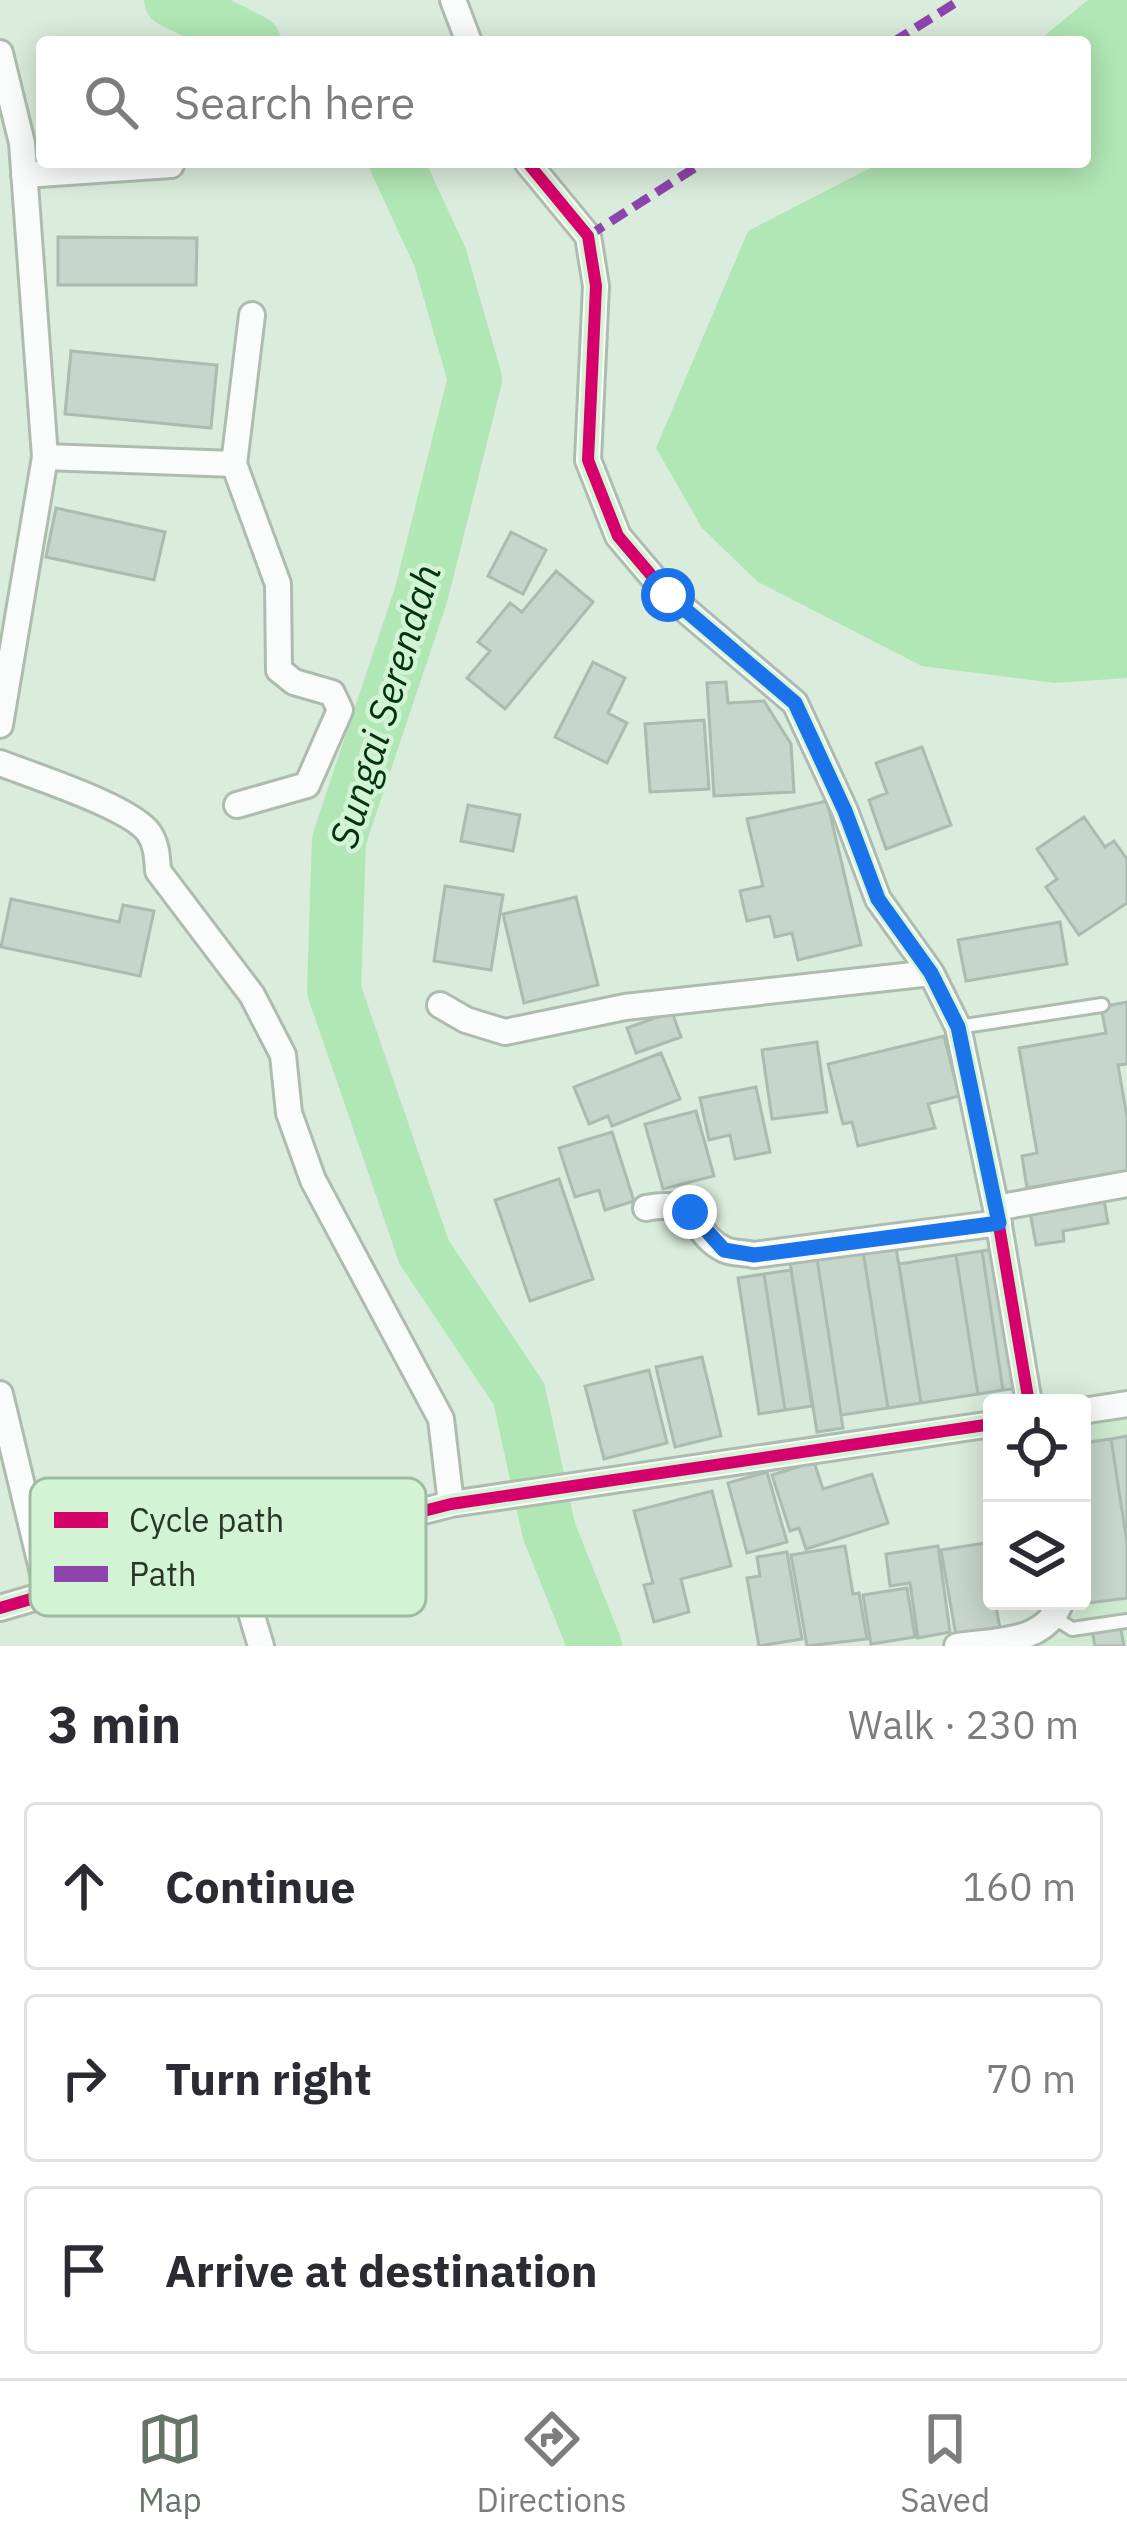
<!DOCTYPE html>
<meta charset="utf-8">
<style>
body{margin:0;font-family:"IBM Plex Sans",sans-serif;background:#f2f2f3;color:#2b2b33}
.controls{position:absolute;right:36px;bottom:36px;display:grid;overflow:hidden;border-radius:12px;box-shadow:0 6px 30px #0003}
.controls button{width:108px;height:108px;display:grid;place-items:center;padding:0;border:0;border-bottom:3px solid #e1e1e2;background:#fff;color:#2b2b33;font:60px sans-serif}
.stop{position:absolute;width:36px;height:36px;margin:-27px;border:9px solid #1a73e8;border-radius:50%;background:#fff}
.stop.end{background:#1a73e8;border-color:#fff;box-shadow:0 3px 12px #0008}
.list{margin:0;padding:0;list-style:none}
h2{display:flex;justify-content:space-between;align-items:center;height:156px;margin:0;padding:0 48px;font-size:51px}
h2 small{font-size:39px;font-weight:400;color:#7c7c81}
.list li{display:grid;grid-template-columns:78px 1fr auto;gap:36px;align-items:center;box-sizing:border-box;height:168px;margin:0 24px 24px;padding:0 24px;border:3px solid #e1e1e2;border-radius:12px}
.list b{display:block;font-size:45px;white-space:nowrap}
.list em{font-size:39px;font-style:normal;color:#7c7c81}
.icon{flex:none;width:66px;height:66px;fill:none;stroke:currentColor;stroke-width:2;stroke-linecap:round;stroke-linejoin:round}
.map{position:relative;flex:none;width:1127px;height:1646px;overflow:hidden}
.search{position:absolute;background:#fff;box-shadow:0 6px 30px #0003;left:36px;right:36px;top:36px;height:132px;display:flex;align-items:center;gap:30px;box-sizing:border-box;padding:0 42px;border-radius:12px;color:#7c7c81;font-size:45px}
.sheet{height:732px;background:#fff}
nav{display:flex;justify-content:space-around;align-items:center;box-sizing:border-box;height:168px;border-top:3px solid #e1e1e2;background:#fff;font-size:33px;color:#7c7c81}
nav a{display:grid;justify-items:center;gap:6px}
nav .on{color:#667567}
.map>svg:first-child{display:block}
.built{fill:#ceebcf}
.water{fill:#b1e6b5}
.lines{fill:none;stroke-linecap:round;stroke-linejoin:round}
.river{stroke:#b1e6b5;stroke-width:54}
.building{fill:#c6d6cb;stroke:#aabbb0;stroke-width:3}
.service-casing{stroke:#aebcaf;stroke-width:18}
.minor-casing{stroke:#aebcaf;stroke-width:30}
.service{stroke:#f9fcfa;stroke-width:12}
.minor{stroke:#f9fcfa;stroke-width:24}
.quiet{stroke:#8e44ad;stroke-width:9;stroke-dasharray:18 9;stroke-linecap:butt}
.cycleway-casing{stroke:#d2f4d4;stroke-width:20}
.cycleway{stroke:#d6006c;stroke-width:12}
.route{stroke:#1a73e8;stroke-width:15}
.labels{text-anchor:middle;stroke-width:9;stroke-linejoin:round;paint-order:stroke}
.water-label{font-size:39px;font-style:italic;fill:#01340d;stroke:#d2f4d4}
.key{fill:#d2f4d4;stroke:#9fbba1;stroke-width:3}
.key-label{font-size:33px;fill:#283529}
</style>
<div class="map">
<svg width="1127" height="1646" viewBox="0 0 1127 1646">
<rect width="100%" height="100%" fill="#daecdb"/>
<!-- built -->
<path class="built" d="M 1127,1419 L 1127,1646 L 1023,1646 L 1080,1635 L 1074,1601 L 1082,1601 L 1082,1426 Z"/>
<!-- water -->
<path class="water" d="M 1088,0 L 1127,0 L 1127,678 L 1054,683 L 922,666 L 758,582 L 702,528 L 656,448 L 748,231 L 882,162 L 1085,162 L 1085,42 L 1037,42 Z"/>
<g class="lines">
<!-- river -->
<path class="river" d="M 171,0 L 254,42
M 396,162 L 440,257 L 475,379 L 421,595 L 339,840 L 334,990 L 424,1252 L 519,1394 L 549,1531 L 595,1646"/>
</g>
<!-- building -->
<path class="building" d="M 58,237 L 197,238 L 196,285 L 58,285 Z
M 71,351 L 217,365 L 211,428 L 65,414 Z
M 56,508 L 165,532 L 154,580 L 46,557 Z
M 511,532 L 546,550 L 523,594 L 488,576 Z
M 556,571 L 593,602 L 505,709 L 467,678 L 490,651 L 478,642 L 510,603 L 522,612 Z
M 593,662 L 625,678 L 608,713 L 627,723 L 607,763 L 555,737 Z
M 726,682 L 728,703 L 764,701 L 791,744 L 794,792 L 714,796 L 707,683 Z
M 704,720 L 709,789 L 650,792 L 645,724 Z
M 922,747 L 951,825 L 886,849 L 869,800 L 887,793 L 876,763 Z
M 827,801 L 861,945 L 798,960 L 792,933 L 775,937 L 770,916 L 747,921 L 740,891 L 763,886 L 747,819 Z
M 468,805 L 520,815 L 513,851 L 461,841 Z
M 1084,817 L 1105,847 L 1114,841 L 1127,859 L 1127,903 L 1079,935 L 1046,887 L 1057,879 L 1037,849 Z
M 445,886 L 503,895 L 491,970 L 434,961 Z
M 576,897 L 598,985 L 524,1003 L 503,914 Z
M 11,899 L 119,922 L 123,905 L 154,911 L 140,976 L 1,947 Z
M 1060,922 L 1067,964 L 966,981 L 958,940 Z
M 1127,1002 L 1127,1064 L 1118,1065 L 1127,1117 L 1127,1171 L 1027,1188 L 1022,1156 L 1037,1153 L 1019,1048 L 1106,1033 L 1101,1007 Z
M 672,1012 L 681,1037 L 636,1053 L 627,1028 Z
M 944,1036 L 959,1096 L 928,1104 L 935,1128 L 858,1146 L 852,1122 L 843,1124 L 828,1064 Z
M 817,1042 L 827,1112 L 772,1119 L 762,1050 Z
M 661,1053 L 680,1099 L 612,1126 L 608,1116 L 589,1124 L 574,1087 Z
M 756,1087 L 770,1152 L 735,1159 L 730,1135 L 709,1140 L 700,1098 Z
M 696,1111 L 714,1176 L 663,1189 L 645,1124 Z
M 612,1132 L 634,1201 L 605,1210 L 599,1190 L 575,1197 L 559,1148 Z
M 559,1179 L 593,1279 L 530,1301 L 495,1200 Z
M 1104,1200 L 1108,1223 L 1063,1231 L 1064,1241 L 1036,1245 L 1030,1212 Z
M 895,1241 L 921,1403 L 888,1408 L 862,1245 Z
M 862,1245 L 888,1408 L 841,1415 L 816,1252 Z
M 1007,1247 L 1029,1387 L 1003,1390 L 982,1251 Z
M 982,1251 L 1003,1390 L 978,1394 L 956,1255 Z
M 816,1252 L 843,1428 L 817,1432 L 789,1256 Z
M 956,1255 L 978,1394 L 921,1403 L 899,1264 Z
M 791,1270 L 812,1406 L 785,1410 L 764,1274 Z
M 764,1274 L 785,1410 L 759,1414 L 738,1278 Z
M 702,1357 L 721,1436 L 675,1447 L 656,1367 Z
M 649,1370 L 667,1443 L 604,1459 L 585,1386 Z
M 1127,1436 L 1127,1543 L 1111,1439 Z
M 1111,1439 L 1127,1543 L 1127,1598 L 1088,1603 L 1082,1561 L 1082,1443 Z
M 814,1462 L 823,1489 L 872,1474 L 888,1523 L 806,1549 L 799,1528 L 790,1531 L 772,1475 Z
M 767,1472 L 787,1542 L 747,1553 L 728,1483 Z
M 712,1491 L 731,1566 L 681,1579 L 689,1612 L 654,1622 L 644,1585 L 653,1583 L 634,1511 Z
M 985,1543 L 992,1601 L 995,1601 L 1000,1628 L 956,1636 L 941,1550 Z
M 845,1546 L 853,1594 L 859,1593 L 867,1639 L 807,1646 L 791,1555 Z
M 938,1546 L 950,1632 L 918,1638 L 910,1583 L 890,1586 L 886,1554 Z
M 787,1552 L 802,1639 L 759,1646 L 747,1578 L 760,1576 L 757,1557 Z
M 907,1588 L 915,1637 L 871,1644 L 863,1595 Z
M 1120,1625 L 1124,1646 L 1095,1646 L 1092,1630 Z"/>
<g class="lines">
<defs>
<path id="service" d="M 958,1027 L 1102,1005
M 1055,1618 L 1072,1629 L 1127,1621"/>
<path id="minor" d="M 453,0 L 469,42
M 0,53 L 22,143 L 45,457 L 0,725
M 527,162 L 588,236 L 596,286 L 588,460 L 618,536 L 668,595 L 795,703 L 845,811 L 878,899 L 931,973 L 958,1027 L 996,1208 L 1029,1403
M 24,175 L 171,165
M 45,457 L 234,464
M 0,763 C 33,776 131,807 149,833 C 157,845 157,857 158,871 L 252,995 L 283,1055 L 289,1113 L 313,1180 L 441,1419 L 451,1504
M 237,805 L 307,785 L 340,710 L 332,693 L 294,682 L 279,670 L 278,584 L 234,464 L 252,315
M 440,1005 L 466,1020 L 505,1032 L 625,1007 L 931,973
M 646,1208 C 706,1197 686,1231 725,1250 C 732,1253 746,1253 754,1255 L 999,1223
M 996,1208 L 1127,1184
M 0,1394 L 48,1594
M 1082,1411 L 1127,1404
M 235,1559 L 261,1646
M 0,1608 L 48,1594 L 235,1559 L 451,1504 L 992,1424
M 957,1646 C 997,1640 1046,1644 1061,1601"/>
</defs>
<!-- service casing -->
<use href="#service" class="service-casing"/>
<!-- minor casing -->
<use href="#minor" class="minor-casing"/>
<!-- service -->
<use href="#service" class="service"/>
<!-- minor -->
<use href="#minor" class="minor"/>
<!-- quiet -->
<path class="quiet" d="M 893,42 L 960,0
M 588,236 L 704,162"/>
<defs>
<path id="cycleway" d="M 527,162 L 588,236 L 596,286 L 588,460 L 618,536 L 668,595 L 795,703 L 845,811 L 878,899 L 931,973 L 958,1027 L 996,1208 L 1029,1403
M 0,1608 L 48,1594 L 235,1559 L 451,1504 L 992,1424"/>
</defs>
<!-- cycleway casing -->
<use href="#cycleway" class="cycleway-casing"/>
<!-- cycleway -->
<use href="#cycleway" class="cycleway"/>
</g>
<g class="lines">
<!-- route -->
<path class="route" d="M 668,595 L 795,703 L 845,811 L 878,899 L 931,973 L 958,1027 L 999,1223 L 754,1255 L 724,1250 L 690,1212"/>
</g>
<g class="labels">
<!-- water labels -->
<g class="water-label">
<text transform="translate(385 706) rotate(-73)" y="14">Sungai Serendah</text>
</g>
</g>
<!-- legend -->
<rect x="30" y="1478" width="396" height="138" rx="18" class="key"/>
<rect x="54" y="1512" width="54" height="16" fill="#d6006c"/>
<rect x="54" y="1566" width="54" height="16" fill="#8e44ad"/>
<g class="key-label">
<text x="129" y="1532">Cycle path</text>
<text x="129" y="1586">Path</text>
</g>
</svg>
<div class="controls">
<button><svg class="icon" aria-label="locate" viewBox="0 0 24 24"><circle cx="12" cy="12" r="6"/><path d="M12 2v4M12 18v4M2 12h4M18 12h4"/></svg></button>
<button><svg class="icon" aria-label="layers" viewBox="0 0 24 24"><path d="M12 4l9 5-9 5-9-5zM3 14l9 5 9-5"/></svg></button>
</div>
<div class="stop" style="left:668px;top:595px"></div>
<div class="stop end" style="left:690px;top:1212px"></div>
<div class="search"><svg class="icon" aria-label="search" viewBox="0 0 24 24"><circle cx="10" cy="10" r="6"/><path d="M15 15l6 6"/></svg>Search here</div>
</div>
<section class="sheet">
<h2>3 min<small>Walk · 230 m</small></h2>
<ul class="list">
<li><svg class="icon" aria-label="ahead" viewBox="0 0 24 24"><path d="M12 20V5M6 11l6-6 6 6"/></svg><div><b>Continue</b></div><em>160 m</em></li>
<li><svg class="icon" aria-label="right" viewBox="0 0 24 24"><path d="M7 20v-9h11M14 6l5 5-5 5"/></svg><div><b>Turn right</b></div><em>70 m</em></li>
<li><svg class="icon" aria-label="arrive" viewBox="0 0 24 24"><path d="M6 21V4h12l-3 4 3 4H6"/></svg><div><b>Arrive at destination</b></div></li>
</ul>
</section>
<nav>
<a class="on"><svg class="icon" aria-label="map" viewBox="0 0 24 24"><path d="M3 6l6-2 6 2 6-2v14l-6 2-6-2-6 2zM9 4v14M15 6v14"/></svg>Map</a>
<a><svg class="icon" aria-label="directions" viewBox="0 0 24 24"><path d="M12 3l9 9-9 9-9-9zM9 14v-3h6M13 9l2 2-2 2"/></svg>Directions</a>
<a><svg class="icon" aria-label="saved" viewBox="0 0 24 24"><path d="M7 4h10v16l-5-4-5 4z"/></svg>Saved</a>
</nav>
